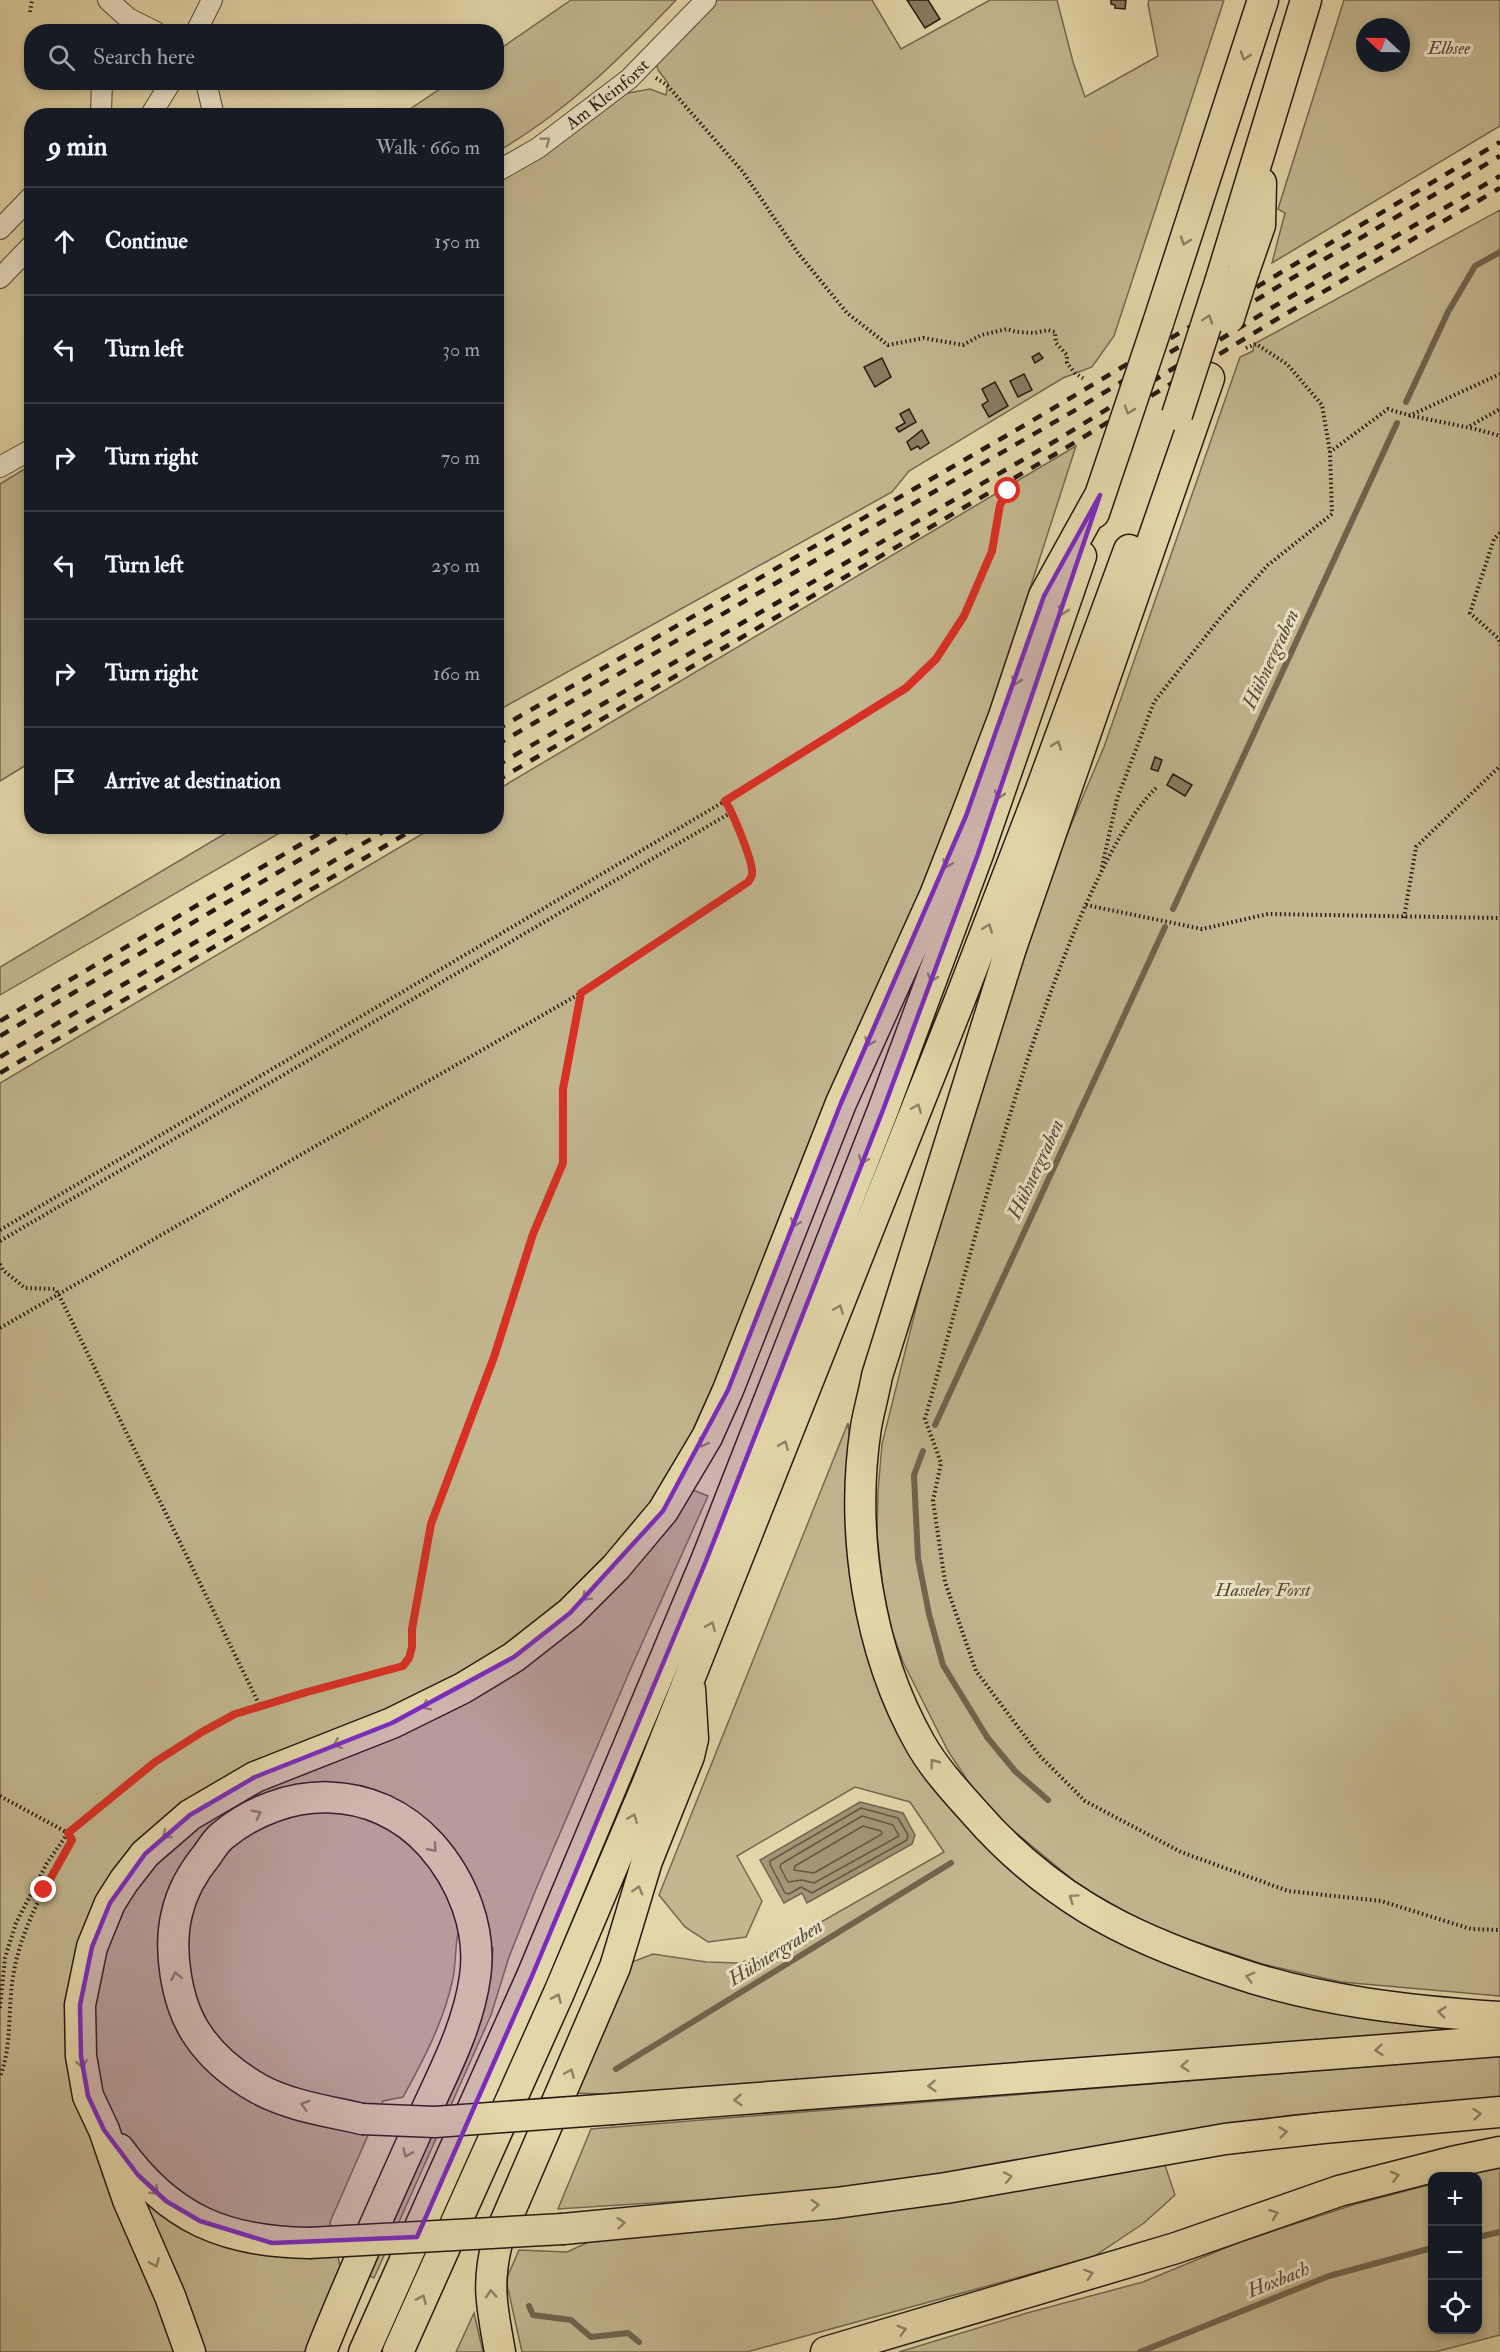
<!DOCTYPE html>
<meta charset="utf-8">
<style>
body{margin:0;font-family:"IM FELL Double Pica",serif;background:#242831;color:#f1f3f6}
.controls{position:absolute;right:18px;bottom:18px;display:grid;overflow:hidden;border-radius:12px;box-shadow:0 3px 9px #0003}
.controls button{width:54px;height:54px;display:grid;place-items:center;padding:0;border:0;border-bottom:2px solid #363941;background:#171b24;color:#f1f3f6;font:30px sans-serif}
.compass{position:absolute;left:1356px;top:18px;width:54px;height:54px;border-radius:50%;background:#171b24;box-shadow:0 3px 9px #0003;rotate:292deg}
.stop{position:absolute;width:18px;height:18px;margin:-14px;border:4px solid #d93025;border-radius:50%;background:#fff}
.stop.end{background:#d93025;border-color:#fff;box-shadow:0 2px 6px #0008}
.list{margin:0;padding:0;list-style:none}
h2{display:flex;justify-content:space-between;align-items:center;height:78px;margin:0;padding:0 24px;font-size:26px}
h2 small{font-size:20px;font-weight:400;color:#9ea1a6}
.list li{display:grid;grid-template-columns:39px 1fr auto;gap:18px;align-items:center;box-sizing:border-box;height:108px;padding:0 24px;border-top:2px solid #363941}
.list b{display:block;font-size:22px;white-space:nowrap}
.list em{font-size:20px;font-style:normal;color:#9ea1a6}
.icon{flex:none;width:33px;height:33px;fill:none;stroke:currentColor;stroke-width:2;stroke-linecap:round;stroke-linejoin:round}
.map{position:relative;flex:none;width:1500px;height:2352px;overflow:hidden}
.search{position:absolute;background:#171b24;box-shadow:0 3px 9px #0003;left:24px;top:24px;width:480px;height:66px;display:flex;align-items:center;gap:15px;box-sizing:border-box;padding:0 21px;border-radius:24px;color:#9ea1a6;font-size:22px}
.panel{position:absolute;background:#171b24;box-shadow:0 3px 9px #0003;left:24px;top:108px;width:480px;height:726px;border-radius:24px}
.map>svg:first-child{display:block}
.green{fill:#c3b790;stroke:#746851;stroke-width:1.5;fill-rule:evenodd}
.water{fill:#a29676;stroke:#70644e;stroke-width:1.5}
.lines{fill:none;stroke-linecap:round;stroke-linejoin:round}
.shore{stroke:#645844;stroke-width:1.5}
.stream{stroke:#70644e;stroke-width:6}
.building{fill:#887c61;stroke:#251912;stroke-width:1.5}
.minor-casing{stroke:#544838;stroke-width:22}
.highway-casing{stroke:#251912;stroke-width:33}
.path{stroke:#251912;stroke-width:4;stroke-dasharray:1.5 3;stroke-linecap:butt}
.minor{stroke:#ede5c8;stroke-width:20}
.highway{stroke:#e3d7aa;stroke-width:30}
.rail{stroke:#251912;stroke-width:4.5;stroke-dasharray:10 10;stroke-linecap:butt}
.highway-bridge-casing{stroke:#251912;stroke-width:33;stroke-linecap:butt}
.highway-bridge{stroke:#e3d7aa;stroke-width:30}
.oneway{stroke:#8e8266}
.oneway2{stroke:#938976}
.route{stroke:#d93025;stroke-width:8}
.marked{fill:#7b2cbf;fill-opacity:0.2;stroke:#7b2cbf;stroke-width:4.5;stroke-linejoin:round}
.labels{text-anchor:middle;stroke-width:6;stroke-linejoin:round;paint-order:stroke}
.park-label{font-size:18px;font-style:italic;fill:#544838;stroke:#ede5c8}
.street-label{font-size:18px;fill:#251912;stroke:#ede5c8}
.water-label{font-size:20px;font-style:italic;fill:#574b3a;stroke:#ede5c8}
</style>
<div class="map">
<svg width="1500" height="2352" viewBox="0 0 1500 2352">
<rect width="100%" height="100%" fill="#e3d7aa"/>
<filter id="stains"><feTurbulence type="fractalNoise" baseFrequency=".00333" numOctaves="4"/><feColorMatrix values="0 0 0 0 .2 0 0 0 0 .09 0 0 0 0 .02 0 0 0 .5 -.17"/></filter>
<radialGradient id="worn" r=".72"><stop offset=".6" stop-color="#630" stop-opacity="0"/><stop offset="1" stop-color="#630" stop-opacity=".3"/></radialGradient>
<!-- green -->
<path class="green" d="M 571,0 L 676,0 C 620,59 567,111 497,152 L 496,116 L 401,115 L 449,83 L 496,82 L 497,51 Z
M 711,0 L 872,0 L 901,49 L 990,0 L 1057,0 L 1073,62 L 1085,97 L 1158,56 L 1148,4 L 1149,0 L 1224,0 L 1114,336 L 1092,367 L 1063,378 L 909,471 L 892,492 L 497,711 L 497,181 L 623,94 L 650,89 L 666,95 L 668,83 L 658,70 L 655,58 Z
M 1344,0 L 1500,0 L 1500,126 L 1272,263 L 1285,213 L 1278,209 ZM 1365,27 L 1401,27 L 1401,63 L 1365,63 Z
M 1500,210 L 1500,1996 L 1341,1982 L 1262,1964 L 1152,1927 L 1079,1885 L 986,1808 L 948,1751 L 903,1662 L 892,1631 L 883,1589 L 877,1535 L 878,1491 L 882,1444 L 934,1236 L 1051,872 L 1104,747 L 1240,357 L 1253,351 L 1254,344 Z
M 1076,446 L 993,703 L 924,891 L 725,1360 L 696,1426 L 668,1480 L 708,1496 L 631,1668 L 536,1889 L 509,1957 L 491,2015 L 374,2278 L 366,2274 L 482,2014 L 491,1977 L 493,1948 L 458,1933 C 455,1947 456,1963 453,1978 C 444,2021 424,2059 403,2097 L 383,2101 L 330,2222 L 340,2266 L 305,2352 L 0,2352 L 0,1083 L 434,827 L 496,826 L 497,790 Z
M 31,465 L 31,762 L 0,781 L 0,484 Z
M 236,827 L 290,827 L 0,995 L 0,967 Z
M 848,1423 L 852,1461 L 908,1741 L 1124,1937 L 1500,2026 L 641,2095 L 574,2093 L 632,1962 L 653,1954 L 706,1962 L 738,1963 L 758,1958 L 944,1852 L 910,1802 L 855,1787 L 737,1856 L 762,1901 L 746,1937 L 708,1942 L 685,1927 L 659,1895 Z
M 1500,2056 L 1500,2099 L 1291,2115 L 927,2177 L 805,2193 L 558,2209 L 591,2129 Z
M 1165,2165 L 1175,2195 L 1144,2223 L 1093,2257 L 747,2352 L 522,2352 L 506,2280 L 519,2250 L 567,2252 L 604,2235 L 965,2199 Z
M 1500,2168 L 1500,2335 L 1435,2352 L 899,2352 L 1027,2313 L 1143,2282 L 1242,2241 L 1356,2204 L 1432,2184 L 1432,2330 L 1478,2330 L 1478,2176 L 1462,2176 Z
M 474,2313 L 483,2352 L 456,2352 Z"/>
<!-- water -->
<path class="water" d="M 860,1802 L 903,1813 L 915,1835 L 912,1844 L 807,1903 L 802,1893 L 784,1903 L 760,1860 Z"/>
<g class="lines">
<!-- shore -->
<path class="shore" d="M 861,1808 L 898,1818 L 908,1835 L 907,1840 L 812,1893 L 801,1887 L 789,1894 L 785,1893 L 770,1864 L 770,1861 Z
M 862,1816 L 893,1825 L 899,1836 L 814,1883 L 802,1880 L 788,1882 L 780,1867 L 781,1864 Z
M 863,1826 L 881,1831 L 882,1834 L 814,1873 L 794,1870 L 795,1866 Z"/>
<!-- stream -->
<path class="stream" d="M 1406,402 L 1448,312 L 1475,266 L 1500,252
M 1173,909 L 1397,423
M 935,1425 L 1165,927
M 923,1451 L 914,1475 L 918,1558 L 929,1614 L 943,1665 L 987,1737 L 1015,1771 L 1048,1800
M 616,2069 L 951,1863
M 1478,2237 L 1500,2232
M 529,2306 L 533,2315 L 571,2320 L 591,2337 L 628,2333 L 639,2342
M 1140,2352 L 1329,2276 L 1432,2248"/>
</g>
<!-- building -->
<path class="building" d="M 907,0 L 928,0 L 940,19 L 925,28 Z
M 1111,0 L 1126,0 L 1125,9 L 1115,8 L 1115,5 L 1111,4 Z
M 1039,353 L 1043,358 L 1035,363 L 1032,357 Z
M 882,358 L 891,377 L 875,387 L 864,367 Z
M 1024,374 L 1032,390 L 1018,397 L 1010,381 Z
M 995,382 L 1008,406 L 989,417 L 982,405 L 988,401 L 982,389 Z
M 909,409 L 916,422 L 899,432 L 896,428 L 905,423 L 900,414 Z
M 922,430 L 929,443 L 920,449 L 918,446 L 911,450 L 907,442 Z
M 1155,757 L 1162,760 L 1158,771 L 1151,769 Z
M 1173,774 L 1192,785 L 1185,796 L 1167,785 Z"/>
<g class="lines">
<defs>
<g id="minor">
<path d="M 108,0 L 128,18 L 156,32"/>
<path d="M 196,32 L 212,0"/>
<path d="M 206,82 L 214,116"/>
<path d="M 99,116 L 101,112 L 102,82"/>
<path d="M 150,116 L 171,82"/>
<path id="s1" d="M 496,172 L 538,148 L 629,79 L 706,0"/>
<path d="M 0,229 L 32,196"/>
<path d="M 0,278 L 32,245"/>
<path d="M 0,467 L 32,449"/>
</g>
<path id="highway" d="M 1244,271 L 1260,225 L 1261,183
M 1221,279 L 1306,0
M 1158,323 L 1263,0
M 1209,378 L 1011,948 L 877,1376 C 874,1393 869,1410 866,1427 C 850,1531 868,1651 920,1743 C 934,1768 956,1792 975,1813 C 1007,1850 1045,1882 1087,1908 C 1131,1935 1182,1955 1231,1971 C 1317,2001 1410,2011 1500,2017
M 1094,513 L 1117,445
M 613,2109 L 1500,2041
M 119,2149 C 169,2218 224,2242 309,2243
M 563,2229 L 836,2203 L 946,2188 L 1225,2139 L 1323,2128 L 1500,2112
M 190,2352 L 170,2296 L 128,2200 L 104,2130 L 88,2096 L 81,2056 L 80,2005 L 92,1947 L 110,1903 L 124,1881 L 145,1854 L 190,1815 L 255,1777 L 392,1723 L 463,1688 L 514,1657 L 570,1613 L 616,1567 L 663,1511 L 707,1437 L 728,1390 L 841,1103 L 935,895 L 966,816 L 1004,716 L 1044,596 L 1100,495
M 321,2352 C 352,2274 387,2198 421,2122 C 442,2075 468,2028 475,1977 C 482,1929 462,1880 431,1845 C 374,1782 285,1784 222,1836 C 216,1841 211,1849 207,1855 C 193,1872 182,1891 177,1913 C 168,1949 176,2003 197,2034 C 212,2057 236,2076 259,2089 C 290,2106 328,2111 362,2119
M 364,2352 L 532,1976 L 706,1561 L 883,1110 L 978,854 L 1081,556
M 398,2352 L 558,1995 L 647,1785 L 959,1002 L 1040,792 L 1129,550
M 500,2352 C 492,2307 486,2284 498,2239 L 615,1967 L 647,1861 L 689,1756 L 693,1739 L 690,1689
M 826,2352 L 1176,2248 L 1339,2191 L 1452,2162 L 1500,2152"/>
</defs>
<!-- minor casing -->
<use href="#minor" class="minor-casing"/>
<!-- highway casing -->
<use href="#highway" class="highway-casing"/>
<!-- path -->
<path class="path" d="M 30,12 L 32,0
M 656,78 L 667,85 L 743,172 L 798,253 L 847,313 L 888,345 L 924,338 L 963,345 L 981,335 L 1007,329 L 1017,332 L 1034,333 L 1048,330 L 1055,332 L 1056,343 L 1067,355 L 1067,363 L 1075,373 L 1084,379
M 1246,348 L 1256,344 L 1287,364 L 1322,405 L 1330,452
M 1409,416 L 1500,374
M 1470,426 L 1500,409
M 1500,533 L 1494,539 L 1470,613 L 1498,638 L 1500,645
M 1156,788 C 1124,819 1095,883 1077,925 C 1011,1084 972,1253 925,1419 L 941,1463 L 933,1501 L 945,1582 L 976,1671 L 1039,1755 L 1085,1801 L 1181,1852 L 1288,1891 L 1381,1901 L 1471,1929 L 1500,1930
M 1102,867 L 1117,799 L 1154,702 L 1221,617 L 1268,565 L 1332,514 L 1330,452 L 1388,409 C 1424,421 1463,424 1500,436
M 1086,905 L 1202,929 L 1268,914 L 1500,918
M 1404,918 L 1416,847 L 1500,766
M 0,1230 L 725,801 L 906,689 L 936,659 L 964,616 L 992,551 L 1000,505 L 1008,491
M 0,1241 L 732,812
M 0,1264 L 3,1270 L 25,1288 L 55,1289 L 58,1293 L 260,1706
M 0,1328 L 581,993 L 743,888 L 753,873 C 748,849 738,821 725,801
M 0,1796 L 68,1833 L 72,1840 C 48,1882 23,1923 14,1971 C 7,2006 13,2043 0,2077
M 0,2008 L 5,1958 L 16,1923 L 47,1863 L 68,1833 L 155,1762 L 202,1732 L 235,1715 L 307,1692 L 397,1669 L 403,1667 L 409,1658 L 412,1629 L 431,1524 L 494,1357 L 533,1234 L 563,1163 L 563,1089 L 581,993"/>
<!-- minor -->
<use href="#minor" class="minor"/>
<!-- highway -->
<use href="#highway" class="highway"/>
<!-- rail -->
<path class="rail" d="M 496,730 L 1030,422 L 1500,142
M 496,745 L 1077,409 L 1289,280 L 1500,156
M 496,766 L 1057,440 L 1273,307 L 1500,176
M 496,781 L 1064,449 L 1272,322 L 1500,188
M 0,1021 L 332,826
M 0,1036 L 357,826
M 0,1057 L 393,826
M 0,1073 L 419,826"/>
<defs>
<path id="highway-bridge" d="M 1229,318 L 1244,271
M 1177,415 L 1221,279
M 1117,445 L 1158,323
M 362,2119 L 435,2122 L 613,2109
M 309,2243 L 563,2229"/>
</defs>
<!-- highway-bridge casing -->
<use href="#highway-bridge" class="highway-bridge-casing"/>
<!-- highway-bridge -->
<use href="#highway-bridge" class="highway-bridge"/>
</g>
<!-- one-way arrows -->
<defs><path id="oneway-chevron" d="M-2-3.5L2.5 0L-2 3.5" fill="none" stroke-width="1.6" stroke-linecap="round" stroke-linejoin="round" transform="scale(1.5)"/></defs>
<g class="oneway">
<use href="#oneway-chevron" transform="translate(1245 56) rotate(108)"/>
<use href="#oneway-chevron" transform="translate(1185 241) rotate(108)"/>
<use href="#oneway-chevron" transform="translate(1208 319) rotate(-72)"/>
<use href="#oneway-chevron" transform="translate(1129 410) rotate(109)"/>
<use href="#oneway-chevron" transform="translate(1063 611) rotate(109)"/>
<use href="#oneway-chevron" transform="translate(1016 681) rotate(109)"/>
<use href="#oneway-chevron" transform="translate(1057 745) rotate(-70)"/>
<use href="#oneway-chevron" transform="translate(999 795) rotate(109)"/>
<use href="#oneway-chevron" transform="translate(947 864) rotate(112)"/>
<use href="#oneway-chevron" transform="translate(988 928) rotate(-69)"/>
<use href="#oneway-chevron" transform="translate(932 978) rotate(110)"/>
<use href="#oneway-chevron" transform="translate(869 1042) rotate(114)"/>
<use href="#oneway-chevron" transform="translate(917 1108) rotate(-68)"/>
<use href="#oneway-chevron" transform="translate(863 1160) rotate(111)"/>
<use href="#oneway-chevron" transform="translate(795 1223) rotate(111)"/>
<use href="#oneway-chevron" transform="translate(839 1309) rotate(-68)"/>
<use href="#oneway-chevron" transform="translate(703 1443) rotate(119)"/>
<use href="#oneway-chevron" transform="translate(784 1445) rotate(-68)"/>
<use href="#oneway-chevron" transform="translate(586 1597) rotate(135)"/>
<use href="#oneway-chevron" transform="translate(711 1626) rotate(-68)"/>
<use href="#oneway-chevron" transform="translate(426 1706) rotate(154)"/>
<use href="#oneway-chevron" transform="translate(337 1744) rotate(159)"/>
<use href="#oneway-chevron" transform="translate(934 1763) rotate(-127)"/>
<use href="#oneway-chevron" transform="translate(257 1814) rotate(-28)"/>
<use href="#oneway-chevron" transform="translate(633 1818) rotate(-67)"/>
<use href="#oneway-chevron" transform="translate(166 1835) rotate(140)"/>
<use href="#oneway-chevron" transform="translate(433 1848) rotate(48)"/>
<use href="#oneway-chevron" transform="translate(638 1890) rotate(-73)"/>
<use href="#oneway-chevron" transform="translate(1073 1898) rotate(-145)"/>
<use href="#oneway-chevron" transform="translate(176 1976) rotate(-101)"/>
<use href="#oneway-chevron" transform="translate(1250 1977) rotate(-165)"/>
<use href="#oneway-chevron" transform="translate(557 1998) rotate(-66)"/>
<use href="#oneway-chevron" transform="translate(1442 2012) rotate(-174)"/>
<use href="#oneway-chevron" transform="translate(1379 2050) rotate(175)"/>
<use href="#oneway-chevron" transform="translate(82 2064) rotate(80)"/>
<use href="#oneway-chevron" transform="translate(1185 2066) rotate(175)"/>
<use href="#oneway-chevron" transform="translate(570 2073) rotate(-67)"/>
<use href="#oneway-chevron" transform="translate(932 2086) rotate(176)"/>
<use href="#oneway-chevron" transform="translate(738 2100) rotate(176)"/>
<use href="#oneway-chevron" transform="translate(305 2105) rotate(-164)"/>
<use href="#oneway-chevron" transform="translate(1477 2114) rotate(-5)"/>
<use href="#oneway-chevron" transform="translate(1283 2132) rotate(-7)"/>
<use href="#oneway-chevron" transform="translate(407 2153) rotate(114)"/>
<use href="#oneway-chevron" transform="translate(1395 2176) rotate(-14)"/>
<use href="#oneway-chevron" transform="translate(1008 2177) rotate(-11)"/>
<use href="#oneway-chevron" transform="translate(155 2191) rotate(43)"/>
<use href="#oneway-chevron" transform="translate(815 2205) rotate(-5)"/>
<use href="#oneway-chevron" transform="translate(1274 2214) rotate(-20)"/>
<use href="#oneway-chevron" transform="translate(621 2223) rotate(-5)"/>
<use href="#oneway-chevron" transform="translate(155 2263) rotate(67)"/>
<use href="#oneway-chevron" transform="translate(1089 2274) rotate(-17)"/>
<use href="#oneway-chevron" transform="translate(491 2294) rotate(-94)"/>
<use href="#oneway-chevron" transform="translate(422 2299) rotate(-66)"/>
<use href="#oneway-chevron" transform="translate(902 2330) rotate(-16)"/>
</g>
<use class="oneway2" href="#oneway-chevron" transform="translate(546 141) rotate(-37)"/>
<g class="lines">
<!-- route -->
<path class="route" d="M 44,1890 L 72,1840 L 68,1833 L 155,1762 L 202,1732 L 235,1714 L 307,1692 L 403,1666 L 409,1658 L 412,1647 L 412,1629 L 431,1524 L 494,1357 L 533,1234 L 563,1163 L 563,1089 L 581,993 L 748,882 C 750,879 752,877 752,874 C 754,863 732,811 725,801 L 906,688 L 936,659 L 964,616 L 992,551 L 1000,505 L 1008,491"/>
</g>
<!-- marked area -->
<path class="marked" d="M 1100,495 L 978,854 L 883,1110 L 706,1561 L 532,1976 L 417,2237 L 272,2243 L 200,2221 L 166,2201 L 138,2175 L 104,2130 L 88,2096 L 81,2056 L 80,2005 L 92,1947 L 110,1903 L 145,1854 L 190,1815 L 255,1777 L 392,1723 L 514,1657 L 570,1613 L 663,1511 L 728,1390 L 841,1103 L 966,816 L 1044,596 Z"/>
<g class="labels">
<!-- park labels -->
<g class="park-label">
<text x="1449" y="54">Elbsee</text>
<text x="1263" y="1596">Hasseler Forst</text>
</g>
<!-- street labels -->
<g class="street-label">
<text dy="6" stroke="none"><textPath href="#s1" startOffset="136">Am Kleinforst</textPath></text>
</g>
<!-- water labels -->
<g class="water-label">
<text transform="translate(1270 659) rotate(-65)" y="7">Hühnergraben</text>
<text transform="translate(1035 1169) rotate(-65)" y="7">Hühnergraben</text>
<text transform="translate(775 1952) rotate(-32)" y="7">Hühnergraben</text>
<text transform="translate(1278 2279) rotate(-22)" y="7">Hoxbach</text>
</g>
</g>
<rect width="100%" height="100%" filter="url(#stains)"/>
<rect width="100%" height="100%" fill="url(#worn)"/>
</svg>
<div class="controls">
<button>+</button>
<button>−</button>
<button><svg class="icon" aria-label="locate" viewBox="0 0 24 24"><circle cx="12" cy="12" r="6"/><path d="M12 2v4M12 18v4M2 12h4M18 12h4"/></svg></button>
</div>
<svg class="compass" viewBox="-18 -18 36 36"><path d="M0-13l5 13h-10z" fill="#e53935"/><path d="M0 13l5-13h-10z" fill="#9ea1a6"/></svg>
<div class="stop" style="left:1008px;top:491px"></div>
<div class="stop end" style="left:44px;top:1890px"></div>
<div class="search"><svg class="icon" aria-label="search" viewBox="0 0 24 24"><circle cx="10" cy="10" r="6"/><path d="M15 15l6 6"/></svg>Search here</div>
<section class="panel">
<h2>9 min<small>Walk · 660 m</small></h2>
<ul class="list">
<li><svg class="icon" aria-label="ahead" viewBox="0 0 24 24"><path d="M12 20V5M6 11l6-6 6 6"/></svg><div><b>Continue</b></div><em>150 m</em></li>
<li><svg class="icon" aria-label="left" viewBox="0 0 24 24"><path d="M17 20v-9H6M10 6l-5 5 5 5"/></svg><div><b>Turn left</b></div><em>30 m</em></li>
<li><svg class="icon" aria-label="right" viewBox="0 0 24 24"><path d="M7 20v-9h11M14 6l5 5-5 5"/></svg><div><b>Turn right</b></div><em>70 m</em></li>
<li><svg class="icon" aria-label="left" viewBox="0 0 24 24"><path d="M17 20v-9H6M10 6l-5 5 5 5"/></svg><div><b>Turn left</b></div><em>250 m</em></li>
<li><svg class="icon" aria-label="right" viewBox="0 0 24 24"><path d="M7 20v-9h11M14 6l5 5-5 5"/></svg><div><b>Turn right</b></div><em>160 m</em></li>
<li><svg class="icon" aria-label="arrive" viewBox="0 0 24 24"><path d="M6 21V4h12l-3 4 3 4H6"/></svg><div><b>Arrive at destination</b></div></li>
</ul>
</section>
</div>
